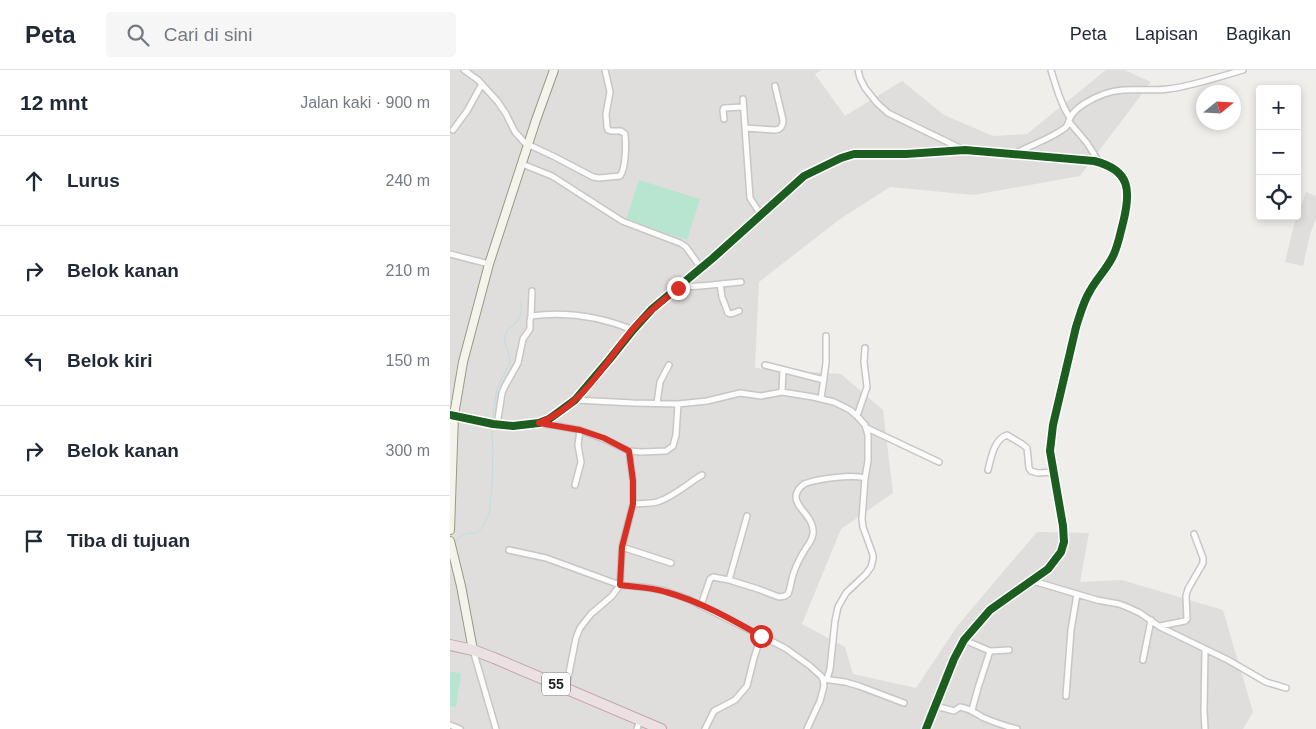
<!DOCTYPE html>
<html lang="id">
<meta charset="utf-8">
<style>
body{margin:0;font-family:Arial,sans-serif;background:#f6f6f7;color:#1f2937}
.controls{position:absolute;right:15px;top:15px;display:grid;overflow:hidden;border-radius:5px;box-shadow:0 2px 8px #0003}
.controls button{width:45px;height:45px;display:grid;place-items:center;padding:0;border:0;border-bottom:1px solid #e0e1e3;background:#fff;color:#1f2937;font:25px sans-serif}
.compass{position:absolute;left:746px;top:15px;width:45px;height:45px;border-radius:50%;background:#fff;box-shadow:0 2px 8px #0003;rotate:72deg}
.stop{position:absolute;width:15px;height:15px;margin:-11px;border:4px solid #d93025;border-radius:50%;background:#fff}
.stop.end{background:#d93025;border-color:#fff;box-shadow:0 1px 5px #0008}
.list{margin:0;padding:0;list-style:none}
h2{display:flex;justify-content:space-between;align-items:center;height:65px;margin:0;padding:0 20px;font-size:21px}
h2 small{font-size:16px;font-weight:400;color:#747a83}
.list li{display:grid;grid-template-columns:32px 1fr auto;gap:15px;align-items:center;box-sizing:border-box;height:90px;padding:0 20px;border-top:1px solid #e0e1e3}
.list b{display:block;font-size:19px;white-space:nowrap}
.list em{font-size:16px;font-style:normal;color:#747a83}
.icon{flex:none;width:28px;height:28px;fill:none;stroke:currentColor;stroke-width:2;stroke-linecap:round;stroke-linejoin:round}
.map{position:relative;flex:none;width:866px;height:659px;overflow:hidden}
header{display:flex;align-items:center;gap:30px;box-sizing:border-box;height:70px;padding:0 25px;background:#fff;border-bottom:1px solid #e0e1e3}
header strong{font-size:24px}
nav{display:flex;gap:28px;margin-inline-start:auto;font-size:18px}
.search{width:350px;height:45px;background:#f6f6f7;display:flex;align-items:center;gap:12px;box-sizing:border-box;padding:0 18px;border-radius:5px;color:#747a83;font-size:19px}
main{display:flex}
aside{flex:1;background:#fff}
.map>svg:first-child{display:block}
.residential{fill:#dfdedc}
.pitch{fill:#b8e5d0}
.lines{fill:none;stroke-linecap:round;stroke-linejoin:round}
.stream{stroke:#c0dce1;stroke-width:1}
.street-casing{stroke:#c7c6c5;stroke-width:8}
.secondary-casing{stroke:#999982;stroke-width:10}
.highway-casing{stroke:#c4a3ae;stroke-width:12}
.street{stroke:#fdfcfc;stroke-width:5}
.secondary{stroke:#f4f4ed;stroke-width:8}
.highway{stroke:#ebe1e3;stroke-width:10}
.cycleway-casing{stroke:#fff;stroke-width:11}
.cycleway{stroke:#1b5e20;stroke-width:8}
.route{stroke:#d93025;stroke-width:6}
.labels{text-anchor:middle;stroke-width:4.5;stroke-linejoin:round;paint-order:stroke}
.shield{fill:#fff;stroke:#646464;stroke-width:1}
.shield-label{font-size:14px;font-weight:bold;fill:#222}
</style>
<header>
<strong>Peta</strong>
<div class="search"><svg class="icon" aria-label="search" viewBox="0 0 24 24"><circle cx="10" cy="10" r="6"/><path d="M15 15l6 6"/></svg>Cari di sini</div>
<nav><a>Peta</a><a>Lapisan</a><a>Bagikan</a></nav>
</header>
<main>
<aside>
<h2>12 mnt<small>Jalan kaki · 900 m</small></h2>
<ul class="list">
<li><svg class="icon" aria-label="ahead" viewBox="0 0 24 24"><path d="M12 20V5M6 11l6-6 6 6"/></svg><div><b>Lurus</b></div><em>240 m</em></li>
<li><svg class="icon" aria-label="right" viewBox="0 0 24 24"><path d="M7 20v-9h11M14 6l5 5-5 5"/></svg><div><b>Belok kanan</b></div><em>210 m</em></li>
<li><svg class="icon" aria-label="left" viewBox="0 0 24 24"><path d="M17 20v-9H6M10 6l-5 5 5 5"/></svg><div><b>Belok kiri</b></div><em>150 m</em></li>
<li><svg class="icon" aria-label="right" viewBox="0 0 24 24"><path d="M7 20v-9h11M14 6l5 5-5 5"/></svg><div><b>Belok kanan</b></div><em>300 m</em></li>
<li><svg class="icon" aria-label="arrive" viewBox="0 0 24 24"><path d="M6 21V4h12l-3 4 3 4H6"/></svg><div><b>Tiba di tujuan</b></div></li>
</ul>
</aside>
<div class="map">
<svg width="866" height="659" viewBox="0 0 866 659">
<rect width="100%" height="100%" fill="#f0eeeb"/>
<!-- residential -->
<path class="residential" d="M 0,0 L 371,0 L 365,4 L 395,46 L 452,11 L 494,45 L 543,66 L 577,64 L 656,0 L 675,0 L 701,12 L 630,106 L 524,125 L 440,117 L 390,149 L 309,212 L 305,298 L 391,304 L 433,340 L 443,423 L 391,459 L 352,554 L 395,577 L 403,604 L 466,618 L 508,555 L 587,462 L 639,463 L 630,512 L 672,510 L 773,540 L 803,642 L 793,659 L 0,659 Z
M 856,122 L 866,126 L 866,149 L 860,164 L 853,196 L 835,192 L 844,155 Z"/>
<!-- pitch -->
<path class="pitch" d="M 189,110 L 250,129 L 237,170 L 176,150 Z
M 0,602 L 11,603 L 6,637 L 0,636 Z"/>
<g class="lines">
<!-- stream -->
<path class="stream" d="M 42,351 L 47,318 L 60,293 L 58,282 L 54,269 L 57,260 L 66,253 L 71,245 L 71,232
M 4,473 C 12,465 16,462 27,463 L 33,456 L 39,444 L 42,417 L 43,378 L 41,355"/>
<defs>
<path id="street" d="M 14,0 L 28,10 L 48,32 L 56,44 L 65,62 L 75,73 L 105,87 L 143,107 L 149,108 L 170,106 C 176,98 176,75 175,64 L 171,61 L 161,61 L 158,60 L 157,57 L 156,44 L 160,22 L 155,0
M 408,0 L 410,8 L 415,18 L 427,33 L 438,43 L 512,79
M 601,0 C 606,17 611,34 620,48
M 293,29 L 300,128 L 311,145
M 274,49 L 273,40 L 274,38 L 293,37
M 620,53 L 637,73 L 649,92
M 295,58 L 325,60 C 331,60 333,55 333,50 L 325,16
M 3,60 L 17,41 L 32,14
M 564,84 C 581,75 600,69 615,58 C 619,54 618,53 620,48 C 625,37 643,28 654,24 C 675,16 697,22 718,19 C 743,16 768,7 793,0
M 72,94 L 102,106 L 172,151 L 230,173 L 236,177 L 251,198
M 0,184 L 39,194
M 270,214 L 272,227 L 278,243 L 281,244 L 289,241
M 228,217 C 249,217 269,214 291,212
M 81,246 L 82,221
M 315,295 L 374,310
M 332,322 L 333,300
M 371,329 L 376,293 L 376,266
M 207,333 L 210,312 L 219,295
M 228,334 L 257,331 L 290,323 L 311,326 L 332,322 L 363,327 L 384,332 L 400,340 L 407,346 L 415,355 L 418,365 L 418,391 L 415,408 L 412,449 L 413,457 L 423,485 L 423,489 L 421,497 L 416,504 L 396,523 L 388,537 L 385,551 L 380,599 L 377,609
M 0,345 L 43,354 L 63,356 L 89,353 L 99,349 L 106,344 L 125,330 L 159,290 L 183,260 L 202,239 L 263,188 L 354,106 L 391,88 L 404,84 L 456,84 L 515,80 L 644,91 C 681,100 681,121 673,153 C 670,164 668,176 663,186 C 657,199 646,209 640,221 C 633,232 630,245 626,257 L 603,355 L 600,381 L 613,456 L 614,472 L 611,482 L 598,499 L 540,540 L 514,570 L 504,589 L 476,659
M 407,346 L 417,317 L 414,292 L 415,278
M 91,353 L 130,360 L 154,369 L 179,381 L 192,382 L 216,381 L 223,376 L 226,365 L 228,334 L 183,333 L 125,330
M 47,355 L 52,323 L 55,316 L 68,293 L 73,269 L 80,259 L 80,251 L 81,246 C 117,241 149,246 183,260
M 417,358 L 489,392
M 538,400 C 541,388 544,369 557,365 L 572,374 L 577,378 L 579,398 L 581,401 L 588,403 L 603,402
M 125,415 L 131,392 L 128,375 L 130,360
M 183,434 C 191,433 200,434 207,432 C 224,427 238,413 252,405
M 172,477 L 221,493
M 59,480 L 96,488 L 170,515 L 200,518 L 215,521 L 238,529 L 335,578 L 360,596 L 371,606 L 373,609 L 374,616 L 370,631 L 357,659
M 279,510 L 297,446
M 583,511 L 647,530 L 669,534 L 677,537 L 690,543 L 710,557 L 778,590 L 816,612 L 836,618
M 251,535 L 260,509 L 263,507 L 279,510 L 308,519 L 329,527 L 335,526 L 338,524 C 341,517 341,509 344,502 C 347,493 351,486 356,478 C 359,474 362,469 363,464 C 365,447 346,439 346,427 C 346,422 350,417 354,414 C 366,409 402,404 415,408
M 710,556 L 735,551 L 737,549 L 736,526 L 738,519 L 753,493 L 753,488 L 744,464
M 514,570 L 540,581 L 559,580
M 23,580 L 46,659
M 693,590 L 701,550
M 373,609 L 395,612 L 409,616 L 454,633
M 116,618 L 126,568 L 130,558 L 141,544 L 162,526 L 170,515 L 172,477 L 183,434 L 183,411 L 179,381
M 616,626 L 621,560 L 627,524
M 486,636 L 504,641 L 510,637 C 521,639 523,642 532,647 C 543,652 555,656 567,659
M 522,640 L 528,618 L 540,581
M 0,655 L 10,659
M 187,659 L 190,650
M 255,659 L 264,641 L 285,630 L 297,616 L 304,588 L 311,566
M 755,659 L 754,641 L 755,580"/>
<path id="secondary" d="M 0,460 L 4,345 L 13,292 L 39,194 L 86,50 L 104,0
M 0,471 L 11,516 L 23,580"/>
<path id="highway" d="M 0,575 L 23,580 L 44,588 L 211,659"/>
</defs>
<!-- street casing -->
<use href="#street" class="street-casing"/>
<!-- secondary casing -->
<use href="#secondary" class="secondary-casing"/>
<!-- highway casing -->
<use href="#highway" class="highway-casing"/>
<!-- street -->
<use href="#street" class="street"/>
<!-- secondary -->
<use href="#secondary" class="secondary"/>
<!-- highway -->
<use href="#highway" class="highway"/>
<defs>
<path id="cycleway" d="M 0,345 L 43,354 L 63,356 L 89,353 L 99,349 L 106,344 L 125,330 L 159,290 L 183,260 L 202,239 L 263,188 L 354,106 L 391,88 L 404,84 L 456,84 L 515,80 L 644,91 C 681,100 681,121 673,153 C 670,164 668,176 663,186 C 657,199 646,209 640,221 C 633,232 630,245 626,257 L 603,355 L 600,381 L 613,456 L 614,472 L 611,482 L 598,499 L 540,540 L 514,570 L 504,589 L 476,659"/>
</defs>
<!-- cycleway casing -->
<use href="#cycleway" class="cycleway-casing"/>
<!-- cycleway -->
<use href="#cycleway" class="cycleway"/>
</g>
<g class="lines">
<!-- route -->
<path class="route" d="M 228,218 C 212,231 196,244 183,259 C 155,292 132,337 89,353 L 130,360 L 154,368 L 179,381 L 183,411 L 183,434 L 172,477 L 170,515 C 185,517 201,517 216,522 C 249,531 281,549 311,566"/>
</g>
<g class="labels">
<!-- shield labels -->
<rect class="shield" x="92" y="602.5" width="28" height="23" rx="4"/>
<g class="shield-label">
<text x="106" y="619">55</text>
</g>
</g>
</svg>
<div class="controls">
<button>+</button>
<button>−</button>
<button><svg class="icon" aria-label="locate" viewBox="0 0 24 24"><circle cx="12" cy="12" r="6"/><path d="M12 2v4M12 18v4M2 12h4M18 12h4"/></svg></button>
</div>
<svg class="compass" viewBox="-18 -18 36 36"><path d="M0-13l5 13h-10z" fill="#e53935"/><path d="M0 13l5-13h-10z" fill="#747a83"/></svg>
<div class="stop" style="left:311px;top:566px"></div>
<div class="stop end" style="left:228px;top:218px"></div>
</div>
</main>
